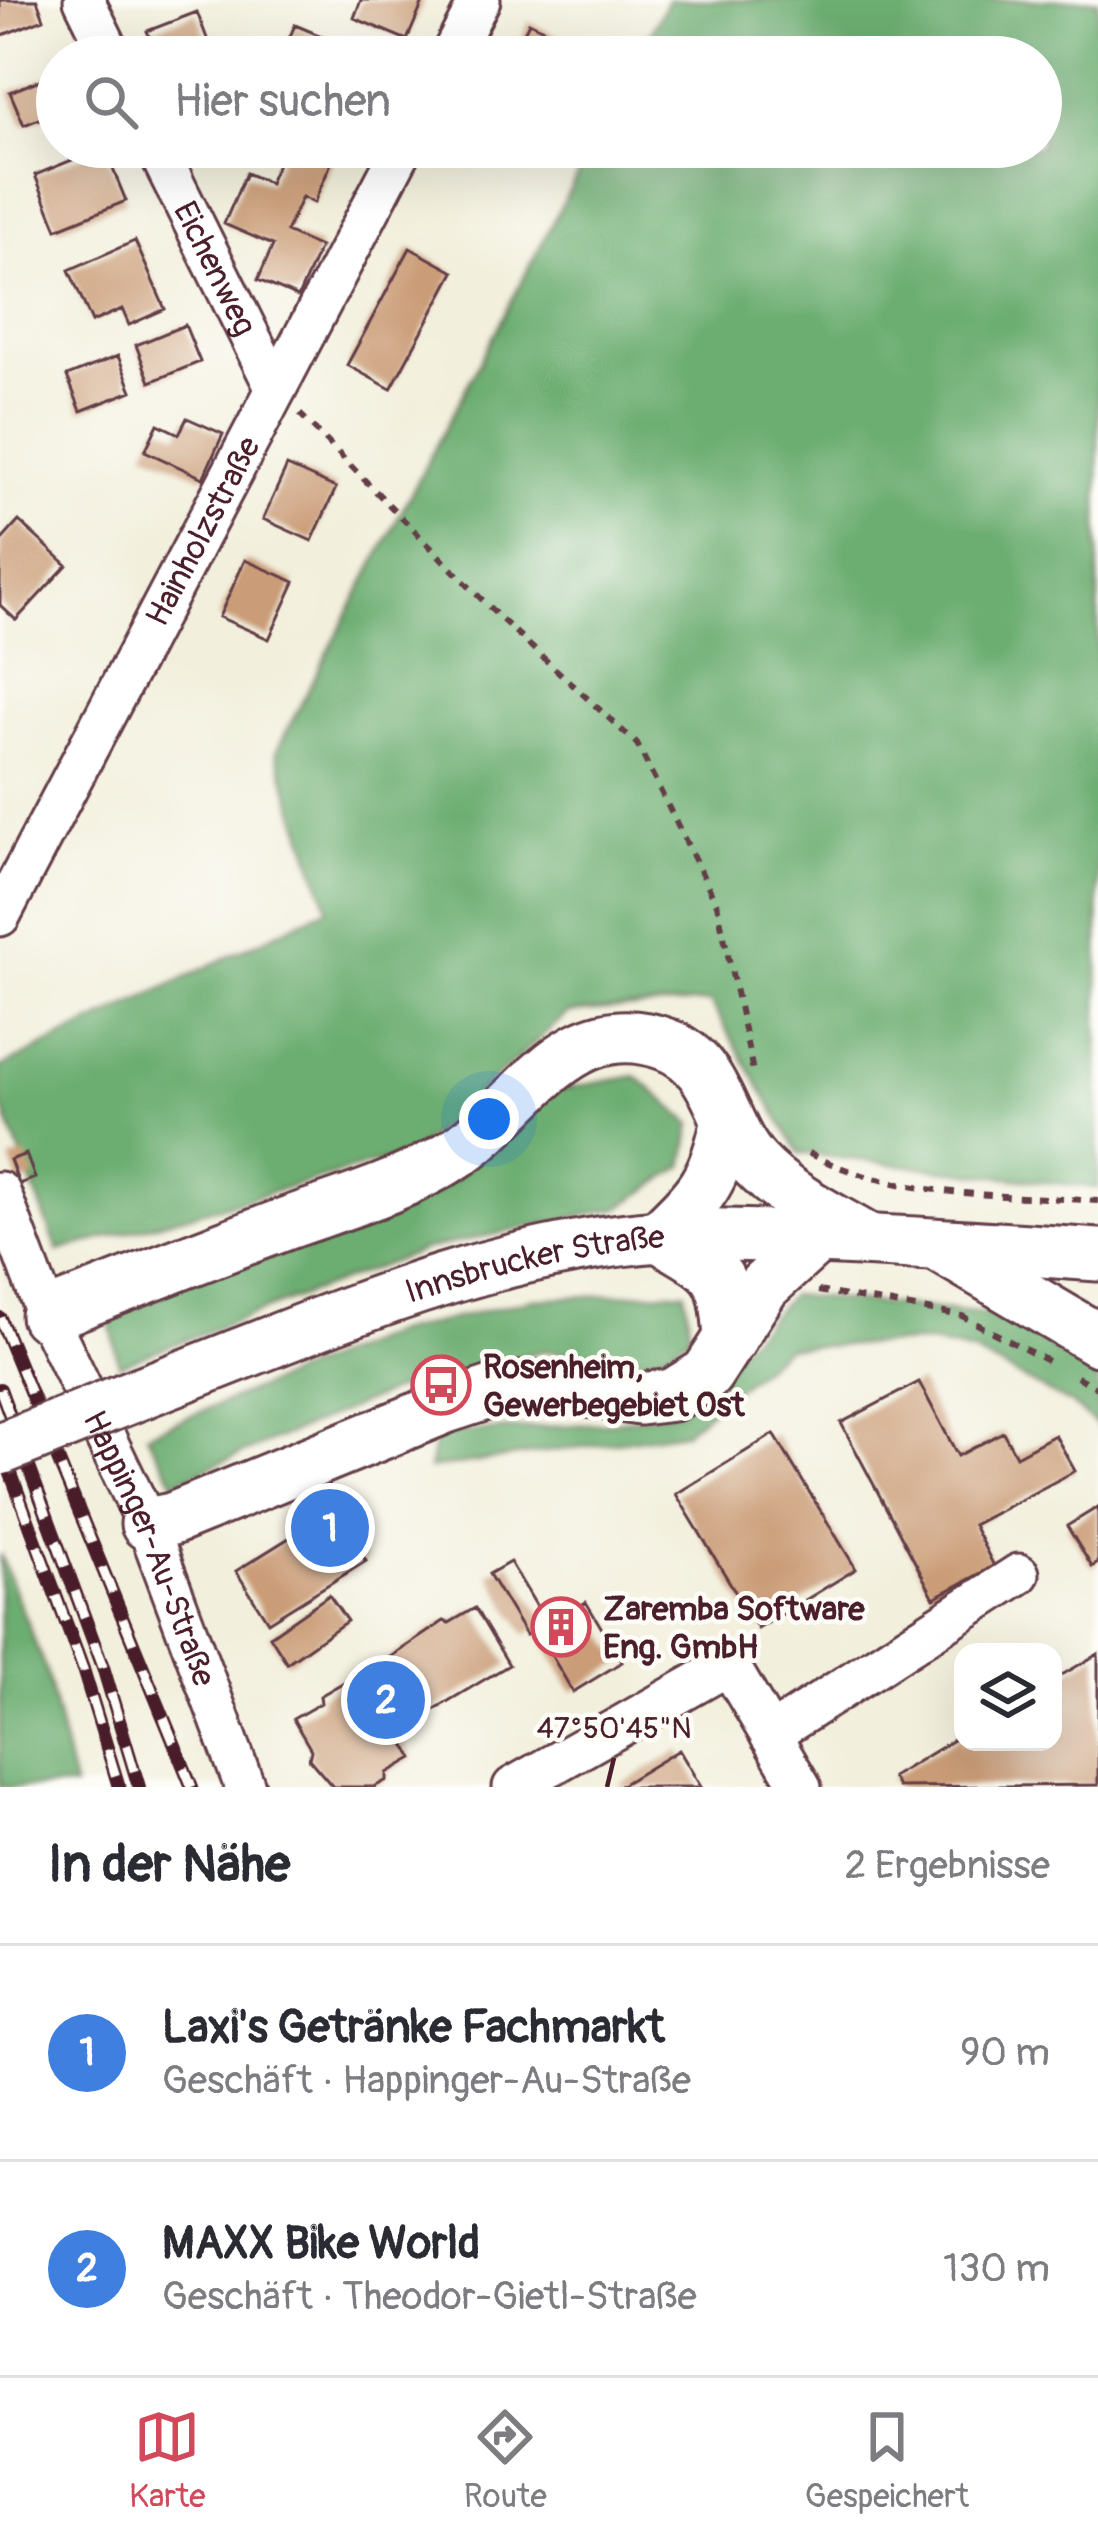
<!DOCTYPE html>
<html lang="de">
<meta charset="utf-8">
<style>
body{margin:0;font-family:Pangolin,sans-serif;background:#f7f7f7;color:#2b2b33}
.controls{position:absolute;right:36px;bottom:36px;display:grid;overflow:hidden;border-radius:24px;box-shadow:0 12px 48px #0002}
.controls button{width:108px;height:108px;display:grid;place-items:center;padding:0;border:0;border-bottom:3px solid #e1e1e2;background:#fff;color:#2b2b33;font:60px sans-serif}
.you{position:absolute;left:489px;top:1119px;width:42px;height:42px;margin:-30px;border:9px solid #fff;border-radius:50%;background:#1a73e8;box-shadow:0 0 0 18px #1a73e833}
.badge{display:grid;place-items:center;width:78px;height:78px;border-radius:50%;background:#d1495b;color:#fff;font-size:39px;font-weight:700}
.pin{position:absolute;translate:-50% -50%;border:6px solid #fff;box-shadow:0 3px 12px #0006}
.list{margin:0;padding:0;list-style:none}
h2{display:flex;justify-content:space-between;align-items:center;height:156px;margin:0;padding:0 48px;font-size:51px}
h2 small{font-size:39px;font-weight:400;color:#7c7c81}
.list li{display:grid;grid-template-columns:78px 1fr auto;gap:36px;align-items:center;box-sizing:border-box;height:216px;padding:0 48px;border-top:3px solid #e1e1e2}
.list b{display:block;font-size:45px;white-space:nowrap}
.list p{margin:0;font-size:39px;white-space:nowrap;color:#7c7c81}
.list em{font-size:39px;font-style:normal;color:#7c7c81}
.icon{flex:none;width:66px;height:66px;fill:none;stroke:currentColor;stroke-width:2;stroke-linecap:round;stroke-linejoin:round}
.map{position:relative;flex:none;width:1098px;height:1787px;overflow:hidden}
.search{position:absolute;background:#fff;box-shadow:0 12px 48px #0002;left:36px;right:36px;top:36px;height:132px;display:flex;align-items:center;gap:30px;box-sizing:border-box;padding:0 42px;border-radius:66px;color:#7c7c81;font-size:45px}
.sheet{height:588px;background:#fff}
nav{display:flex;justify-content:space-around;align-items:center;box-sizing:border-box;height:168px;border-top:3px solid #e1e1e2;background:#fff;font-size:33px;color:#7c7c81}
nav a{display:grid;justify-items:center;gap:6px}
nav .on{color:#d1495b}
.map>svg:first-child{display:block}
.forest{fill:#6cad71;stroke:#5b664e;stroke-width:3}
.building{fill:#ca9c77}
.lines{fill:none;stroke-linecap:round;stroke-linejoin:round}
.minor-casing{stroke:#633e46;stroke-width:45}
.major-casing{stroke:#633e46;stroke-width:57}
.path{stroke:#633e46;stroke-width:6;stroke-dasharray:9 9;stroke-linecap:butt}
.minor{stroke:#fff;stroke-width:39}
.major{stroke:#fff;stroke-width:51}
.rail-casing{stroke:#4a1f2b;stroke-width:14}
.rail{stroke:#fdfcf7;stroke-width:9;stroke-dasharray:27;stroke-linecap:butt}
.major-bridge-casing{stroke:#633e46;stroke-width:57;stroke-linecap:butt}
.major-bridge{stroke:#fff;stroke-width:51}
.ticks{fill:none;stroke:#4a1f2b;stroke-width:4.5}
.labels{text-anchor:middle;stroke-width:9;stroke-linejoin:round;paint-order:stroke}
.street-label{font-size:33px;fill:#4a1f2b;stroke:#fdfcf7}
.poi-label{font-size:33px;font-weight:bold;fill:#4a1f2b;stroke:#fdfcf7;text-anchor:start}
.ticks-label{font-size:30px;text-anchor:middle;fill:#4a1f2b;stroke:#fdfcf7;stroke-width:9;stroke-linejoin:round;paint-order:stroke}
</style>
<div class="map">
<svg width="1098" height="1787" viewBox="0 0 1098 1787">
<rect width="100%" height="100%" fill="#fdfcf7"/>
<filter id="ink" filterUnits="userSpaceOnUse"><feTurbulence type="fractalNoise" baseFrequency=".00833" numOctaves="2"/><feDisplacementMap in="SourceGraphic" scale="24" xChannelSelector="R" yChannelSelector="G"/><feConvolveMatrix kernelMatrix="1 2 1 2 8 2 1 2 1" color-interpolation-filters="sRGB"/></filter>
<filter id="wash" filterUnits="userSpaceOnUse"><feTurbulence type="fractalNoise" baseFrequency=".004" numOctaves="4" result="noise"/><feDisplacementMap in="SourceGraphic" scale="48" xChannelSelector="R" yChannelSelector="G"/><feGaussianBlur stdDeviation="2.7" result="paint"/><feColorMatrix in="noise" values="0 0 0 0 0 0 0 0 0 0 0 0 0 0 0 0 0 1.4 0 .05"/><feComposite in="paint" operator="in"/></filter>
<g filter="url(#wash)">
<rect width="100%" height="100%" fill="#f2efdc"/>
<!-- forest -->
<path class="forest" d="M 668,0 L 1098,0 L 1098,1188 L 799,1153 L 710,1002 L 568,1013 L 410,1154 L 58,1251 L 0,1100 L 0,1068 L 328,908 L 276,752 L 592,147 L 1041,147 L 1041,57 L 638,57 Z
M 636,1076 L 692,1124 L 684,1166 L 619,1208 L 426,1249 L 119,1365 L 110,1321 L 550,1091 Z
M 685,1291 L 690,1335 L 655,1360 L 543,1351 L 404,1386 L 174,1482 L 146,1434 L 391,1334 L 532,1299 Z
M 791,1295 L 995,1315 L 1098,1375 L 1098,1426 L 1071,1404 L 973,1353 L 930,1343 L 786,1347 L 684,1432 L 429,1469 L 436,1434 L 604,1423 L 679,1410 Z
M 0,1554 L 46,1671 L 74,1787 L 0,1787 Z"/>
<g id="blocks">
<!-- building -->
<path class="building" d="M 0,0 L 37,0 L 44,19 L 0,36 Z
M 361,0 L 424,0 L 407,40 L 354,18 Z
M 197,12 L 214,57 L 158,57 L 147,31 Z
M 529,22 L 582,48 L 578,57 L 512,57 Z
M 295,25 L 355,50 L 352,57 L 281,57 Z
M 57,73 L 57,112 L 24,125 L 10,92 Z
M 104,147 L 126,201 L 57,229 L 35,175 Z
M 285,147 L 338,147 L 314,203 L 302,197 L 286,232 L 320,247 L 298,297 L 258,280 L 273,245 L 224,224 L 246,173 L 269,183 Z
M 135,241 L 165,309 L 129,325 L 122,309 L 92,322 L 69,270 Z
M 410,248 L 454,272 L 391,389 L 347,365 Z
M 185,325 L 200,362 L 150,382 L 136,345 Z
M 118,356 L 132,391 L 81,411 L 67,376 Z
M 187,418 L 223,434 L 203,478 L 145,451 L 158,424 L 179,434 Z
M 287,466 L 336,488 L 312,541 L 263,519 Z
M 19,521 L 67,565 L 16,620 L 0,605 L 0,542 Z
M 245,560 L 295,582 L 269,639 L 219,617 Z
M 26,1154 L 35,1178 L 19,1184 L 10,1160 Z
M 919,1382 L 958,1456 L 1003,1432 L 1016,1456 L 1055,1435 L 1075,1471 L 973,1525 L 994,1566 L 934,1598 L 841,1423 Z
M 774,1434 L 856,1569 L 758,1629 L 676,1494 Z
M 1098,1507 L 1098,1563 L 1092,1567 L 1067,1526 Z
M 334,1510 L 366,1561 L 268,1622 L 236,1571 Z
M 510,1562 L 548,1625 L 586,1602 L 622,1662 L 573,1692 L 536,1629 L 526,1635 L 489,1574 Z
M 329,1595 L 347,1621 L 287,1663 L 270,1636 Z
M 475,1608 L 509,1665 L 398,1731 L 413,1758 L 387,1773 L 387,1780 L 374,1787 L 333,1787 L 309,1759 L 311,1750 L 293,1719 L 321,1703 L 320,1696 L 356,1675 L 362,1676 L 444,1621 L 449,1623 Z
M 1098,1654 L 1098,1785 L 898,1787 L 892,1777 L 963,1734 L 963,1742 L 1053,1742 L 1053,1680 Z
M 679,1750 L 701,1787 L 618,1787 Z"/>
</g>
</g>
<g filter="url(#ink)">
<use href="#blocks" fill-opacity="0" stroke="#633e46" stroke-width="3"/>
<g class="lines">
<defs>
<g id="minor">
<path d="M 84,0 L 112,57"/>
<path d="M 450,57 L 480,0"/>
<path id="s1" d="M 156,147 L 276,389"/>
<path id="s2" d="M 0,916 L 403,147"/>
<path id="s3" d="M 0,1192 L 47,1316 L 147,1524 L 245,1787"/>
<path d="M 770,1735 L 1019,1574"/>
<path d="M 513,1787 L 729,1665 L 801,1787"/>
</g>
<g id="major">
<path d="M 659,1236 C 718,1271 726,1268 730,1340"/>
<path d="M 659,1236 C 701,1195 714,1183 727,1123"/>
<path d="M 944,1249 L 1098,1340"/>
<path d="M 47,1316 C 126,1285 205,1254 285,1224 C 341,1204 402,1187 453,1155 C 523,1111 566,1009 665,1044 C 721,1064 719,1126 755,1164 C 786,1197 829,1217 868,1240"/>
<path id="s4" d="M 143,1392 C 310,1329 477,1250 659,1236 C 710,1233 763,1236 814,1238 C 909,1242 1003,1248 1098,1255"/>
<path d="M 147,1524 L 172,1519 L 446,1407 L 501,1389 L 557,1386 L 640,1399 L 673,1395 L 707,1374 L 764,1286 L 817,1238"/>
</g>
</defs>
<!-- minor casing -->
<use href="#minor" class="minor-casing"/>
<!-- major casing -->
<use href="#major" class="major-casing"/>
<!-- path -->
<path class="path" d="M 300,414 L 499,617 L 637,744 L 717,904 L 754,1076
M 808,1153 C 896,1199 1002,1194 1098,1201
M 818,1291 L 962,1316 L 1055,1365
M 1077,1377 L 1098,1388"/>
<!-- minor -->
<use href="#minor" class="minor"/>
<!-- major -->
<use href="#major" class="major"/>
<defs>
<path id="rail" d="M 0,1318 L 192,1787
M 0,1389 L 103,1667 L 139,1787
M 0,1444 L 83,1669 L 119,1787"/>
</defs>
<!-- rail casing -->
<use href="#rail" class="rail-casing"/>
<!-- rail -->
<use href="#rail" class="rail"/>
<defs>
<path id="major-bridge" d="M 0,1449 L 143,1392"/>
</defs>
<!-- major-bridge casing -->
<use href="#major-bridge" class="major-bridge-casing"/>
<!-- major-bridge -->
<use href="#major-bridge" class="major-bridge"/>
</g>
</g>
<!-- ticks -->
<path class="ticks" d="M 607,1787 L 614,1758"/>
<!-- icons -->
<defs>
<symbol id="bus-ring" viewBox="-11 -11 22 22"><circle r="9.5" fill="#fdfcf7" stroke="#d1495b" stroke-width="1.5"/><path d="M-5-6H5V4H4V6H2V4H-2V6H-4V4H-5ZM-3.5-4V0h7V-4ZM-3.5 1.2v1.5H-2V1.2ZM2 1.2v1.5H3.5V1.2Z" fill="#d1495b"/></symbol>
<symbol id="building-ring" viewBox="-11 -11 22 22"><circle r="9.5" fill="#fdfcf7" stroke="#d1495b" stroke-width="1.5"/><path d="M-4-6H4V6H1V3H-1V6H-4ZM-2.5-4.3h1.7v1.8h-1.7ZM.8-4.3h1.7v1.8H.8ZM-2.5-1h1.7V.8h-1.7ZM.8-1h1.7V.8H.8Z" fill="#d1495b"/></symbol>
</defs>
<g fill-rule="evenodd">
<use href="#bus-ring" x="408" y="1352" width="66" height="66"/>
<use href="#building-ring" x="528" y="1594" width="66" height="66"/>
</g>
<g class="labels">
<!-- street labels -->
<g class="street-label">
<text dy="12" stroke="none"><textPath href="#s1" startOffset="135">Eichenweg</textPath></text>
<text dy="12" stroke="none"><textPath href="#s2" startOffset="435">Hainholzstraße</textPath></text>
<text dy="12" stroke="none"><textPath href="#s4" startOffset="414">Innsbrucker Straße</textPath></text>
<text dy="12" stroke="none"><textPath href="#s3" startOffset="387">Happinger-Au-Straße</textPath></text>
</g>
<!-- poi labels -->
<g class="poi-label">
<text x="483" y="1378">Rosenheim,<tspan x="483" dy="38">Gewerbegebiet Ost</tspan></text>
<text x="603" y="1620">Zaremba Software<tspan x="603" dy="38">Eng. GmbH</tspan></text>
</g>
</g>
<g class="ticks-label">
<text x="614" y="1738">47°50'45"N</text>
</g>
</svg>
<div class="controls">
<button><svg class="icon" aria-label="layers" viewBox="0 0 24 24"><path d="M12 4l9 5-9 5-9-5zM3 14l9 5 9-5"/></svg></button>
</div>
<div class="you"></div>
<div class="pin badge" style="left:330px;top:1528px;background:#3f7fe0">1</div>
<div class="pin badge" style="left:386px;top:1700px;background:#3f7fe0">2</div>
<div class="search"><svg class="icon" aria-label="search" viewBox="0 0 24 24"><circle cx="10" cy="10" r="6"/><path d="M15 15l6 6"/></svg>Hier suchen</div>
</div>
<section class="sheet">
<h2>In der Nähe<small>2 Ergebnisse</small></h2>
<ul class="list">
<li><span class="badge" style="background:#3f7fe0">1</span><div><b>Laxi's Getränke Fachmarkt</b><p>Geschäft · Happinger-Au-Straße</p></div><em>90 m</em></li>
<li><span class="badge" style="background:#3f7fe0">2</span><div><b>MAXX Bike World</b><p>Geschäft · Theodor-Gietl-Straße</p></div><em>130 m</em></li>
</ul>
</section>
<nav>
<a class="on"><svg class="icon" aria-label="map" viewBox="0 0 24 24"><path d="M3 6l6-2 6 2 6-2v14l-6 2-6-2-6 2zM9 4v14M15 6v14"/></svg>Karte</a>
<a><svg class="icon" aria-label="directions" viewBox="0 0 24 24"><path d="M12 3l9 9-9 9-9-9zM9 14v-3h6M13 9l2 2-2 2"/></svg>Route</a>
<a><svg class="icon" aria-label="saved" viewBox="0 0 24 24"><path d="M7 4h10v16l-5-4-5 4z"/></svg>Gespeichert</a>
</nav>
